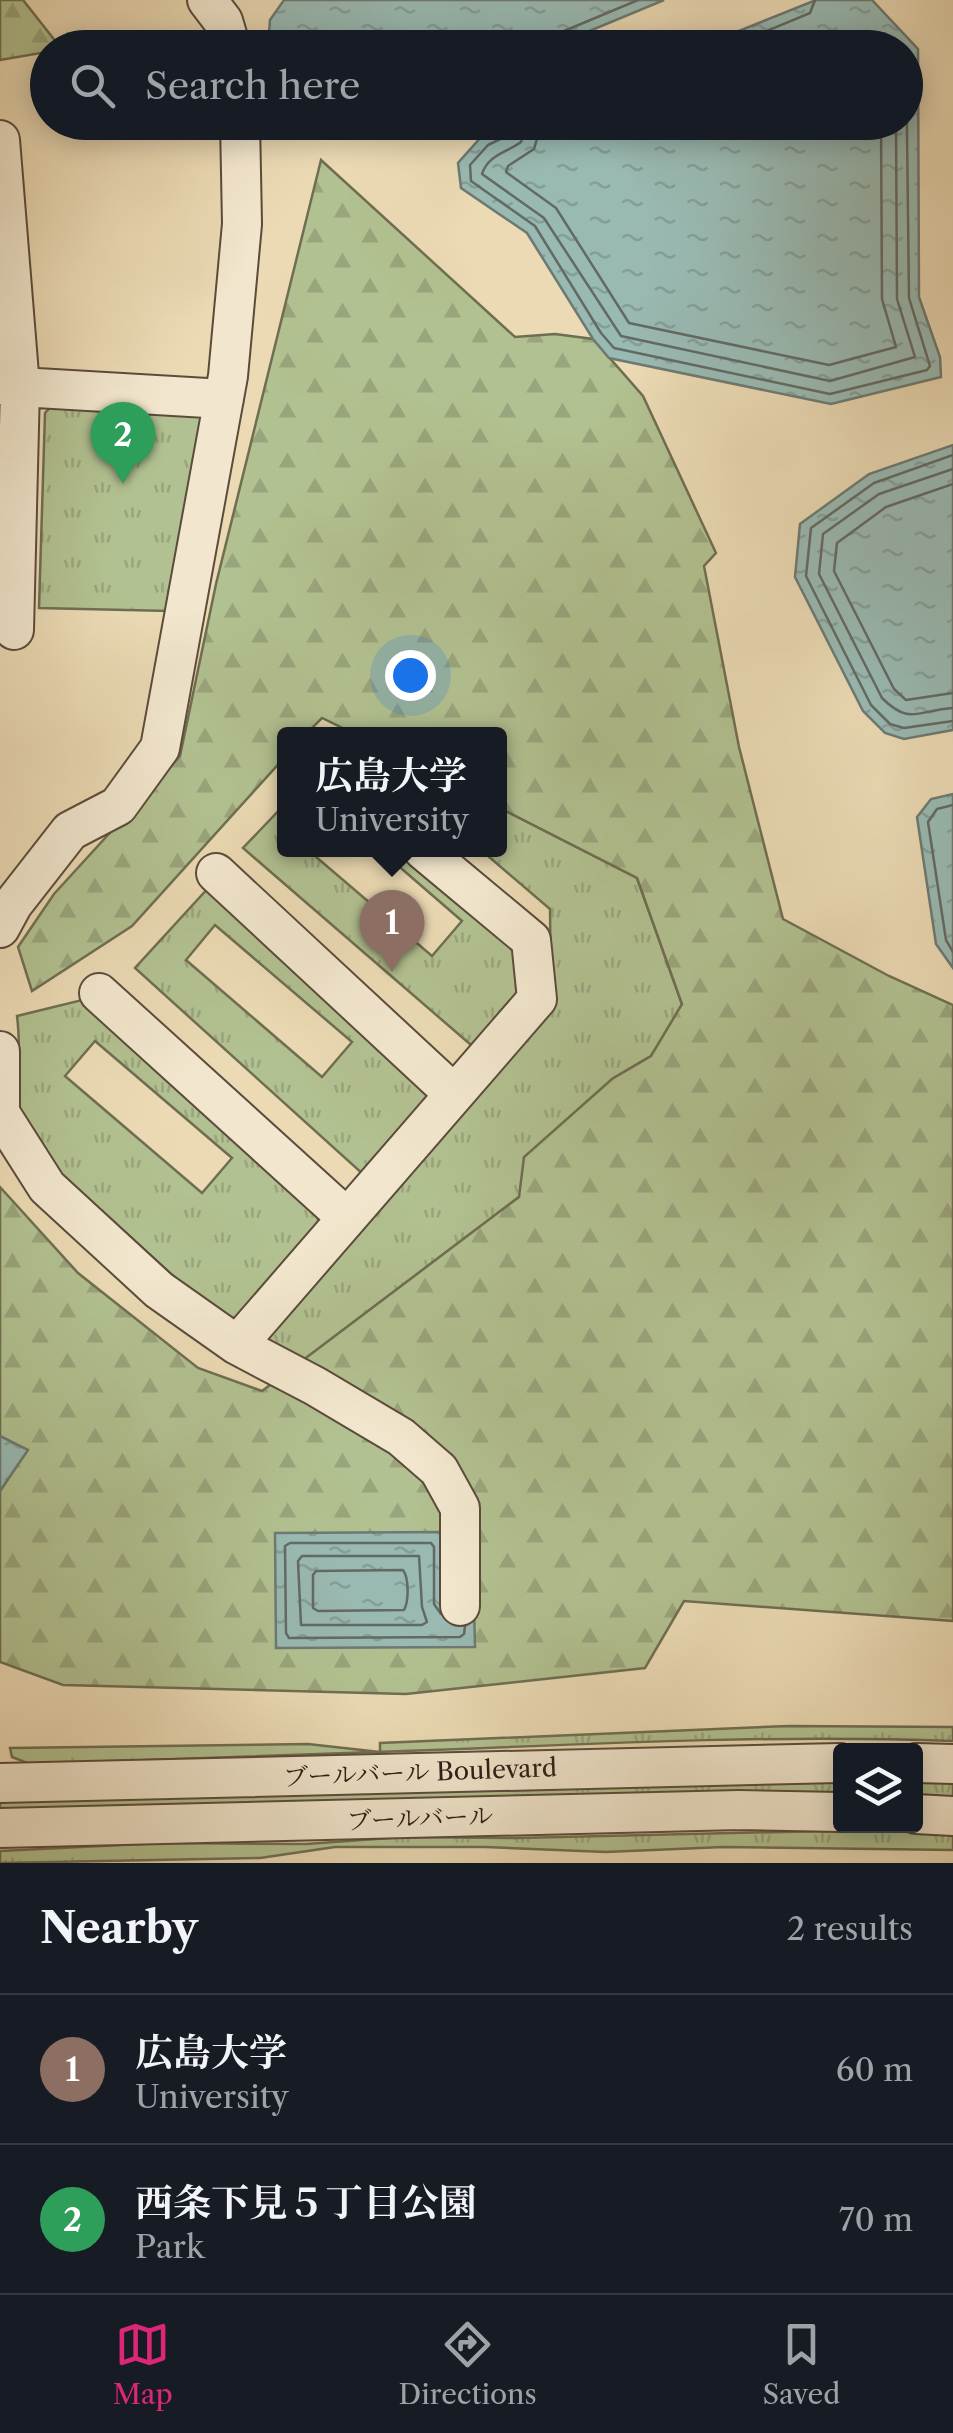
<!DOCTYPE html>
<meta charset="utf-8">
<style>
body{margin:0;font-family:"Libre Caslon Text","Noto Serif JP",serif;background:#20242c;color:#f1f3f6}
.controls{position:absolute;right:30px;bottom:30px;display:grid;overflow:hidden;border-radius:10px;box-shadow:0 5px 25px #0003}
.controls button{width:90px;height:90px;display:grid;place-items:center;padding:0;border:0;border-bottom:2px solid #363941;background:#171b24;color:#f1f3f6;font:50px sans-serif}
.you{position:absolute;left:410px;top:675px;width:35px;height:35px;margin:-25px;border:8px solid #fff;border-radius:50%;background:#1a73e8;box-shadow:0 0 0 15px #1a73e833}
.badge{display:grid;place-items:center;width:65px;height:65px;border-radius:50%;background:#db2777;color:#fff;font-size:32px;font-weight:700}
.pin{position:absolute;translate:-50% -82px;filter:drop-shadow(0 2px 5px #0008)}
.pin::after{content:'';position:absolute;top:52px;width:35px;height:30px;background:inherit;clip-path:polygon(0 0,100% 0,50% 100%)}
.popup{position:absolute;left:277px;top:727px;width:230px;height:130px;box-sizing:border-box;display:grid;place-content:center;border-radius:10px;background:#171b24;filter:drop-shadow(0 2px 8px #0005);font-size:32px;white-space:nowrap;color:#9ea1a6}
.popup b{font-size:38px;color:#f1f3f6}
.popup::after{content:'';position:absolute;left:50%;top:100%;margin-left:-20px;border:20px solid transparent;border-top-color:#171b24}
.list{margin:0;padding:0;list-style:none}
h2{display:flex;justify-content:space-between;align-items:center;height:130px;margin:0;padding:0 40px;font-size:42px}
h2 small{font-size:32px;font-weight:400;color:#9ea1a6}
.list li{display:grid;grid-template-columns:65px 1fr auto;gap:30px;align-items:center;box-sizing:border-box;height:150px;padding:0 40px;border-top:2px solid #363941}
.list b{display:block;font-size:38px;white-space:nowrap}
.list p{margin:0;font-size:32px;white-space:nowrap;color:#9ea1a6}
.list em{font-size:32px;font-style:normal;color:#9ea1a6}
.icon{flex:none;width:55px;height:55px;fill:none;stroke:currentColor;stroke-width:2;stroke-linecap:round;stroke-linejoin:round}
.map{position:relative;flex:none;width:953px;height:1863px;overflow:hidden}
.search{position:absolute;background:#171b24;box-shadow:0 5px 25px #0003;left:30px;right:30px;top:30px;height:110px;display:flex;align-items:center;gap:25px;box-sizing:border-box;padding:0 35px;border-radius:55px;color:#9ea1a6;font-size:38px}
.sheet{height:430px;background:#171b24}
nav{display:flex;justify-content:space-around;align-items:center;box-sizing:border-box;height:140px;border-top:2px solid #363941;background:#171b24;font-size:28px;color:#9ea1a6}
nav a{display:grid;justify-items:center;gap:5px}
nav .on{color:#db2777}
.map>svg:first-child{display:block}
.grass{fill:url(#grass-tufts);stroke:#6f6e52;stroke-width:2.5;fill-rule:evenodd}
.forest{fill:url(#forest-firs);stroke:#6f6e52;stroke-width:2.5}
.water{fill:url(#water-ripples);stroke:#6d7a73;stroke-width:2.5}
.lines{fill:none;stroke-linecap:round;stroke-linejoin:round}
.shore{stroke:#626a64;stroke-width:2.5}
.minor-casing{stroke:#5c4b3c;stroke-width:42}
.minor{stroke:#f2e7ce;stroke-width:38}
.labels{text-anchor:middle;stroke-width:8;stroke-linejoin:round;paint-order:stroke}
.street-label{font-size:25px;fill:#2c1b14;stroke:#f2e7ce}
</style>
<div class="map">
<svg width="953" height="1863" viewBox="0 0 953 1863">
<defs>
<pattern id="grass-tufts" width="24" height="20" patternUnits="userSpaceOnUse" patternTransform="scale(2.5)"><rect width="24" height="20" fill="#b2c191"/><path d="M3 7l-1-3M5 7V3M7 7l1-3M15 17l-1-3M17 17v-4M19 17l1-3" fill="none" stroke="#99a57c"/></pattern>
<pattern id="forest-firs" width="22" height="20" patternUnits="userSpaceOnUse" patternTransform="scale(2.5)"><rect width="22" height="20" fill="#b2c191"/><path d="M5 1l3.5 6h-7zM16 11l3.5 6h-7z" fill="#99a57c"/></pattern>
<pattern id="water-ripples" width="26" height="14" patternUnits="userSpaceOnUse" patternTransform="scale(2.5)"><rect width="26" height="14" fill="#99bab3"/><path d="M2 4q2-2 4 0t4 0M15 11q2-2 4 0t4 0" fill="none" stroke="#849f99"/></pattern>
</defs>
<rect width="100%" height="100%" fill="#ebdab4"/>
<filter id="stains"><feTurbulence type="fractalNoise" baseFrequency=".002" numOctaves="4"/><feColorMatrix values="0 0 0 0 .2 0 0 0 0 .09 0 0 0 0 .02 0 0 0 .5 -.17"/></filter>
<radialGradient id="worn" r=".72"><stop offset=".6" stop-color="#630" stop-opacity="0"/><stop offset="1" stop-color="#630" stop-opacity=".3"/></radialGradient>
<!-- grass -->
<path class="grass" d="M 62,395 L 218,408 L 170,611 L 39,608 L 45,413 Z
M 284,805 L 284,850 L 308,850 L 432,956 L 462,921 L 380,850 L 403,850 L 519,954 L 520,992 L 471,1045 L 243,848 Z
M 500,808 L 637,878 L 683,1007 L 651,1056 L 612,1079 L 519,1197 L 296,1366 L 268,1357 L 266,1337 L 551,1009 L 550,909 L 481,850 L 500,850 Z
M 211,885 L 425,1082 L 427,1102 L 365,1176 L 135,968 ZM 215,925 L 352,1042 L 322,1077 L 186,960 Z
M 86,999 L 317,1210 L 319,1229 L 242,1319 L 216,1315 L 42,1156 C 3,1100 25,1077 17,1016 ZM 95,1041 L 232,1158 L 202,1193 L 65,1076 Z
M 789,1726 L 953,1727 L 953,1741 C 789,1735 625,1742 461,1749 C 318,1754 174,1759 30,1764 L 12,1757 L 10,1748 L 308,1744 L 380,1752 L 380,1743 Z
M 916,1778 L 953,1779 L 953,1798 L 916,1797 Z
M 840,1779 L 840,1795 L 0,1813 L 0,1799 Z
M 866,1830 L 953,1833 L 953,1850 L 723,1847 L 606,1852 L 485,1847 L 335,1847 L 260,1858 L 0,1863 L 0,1851 L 162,1843 L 306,1844 L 404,1837 L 518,1838 Z"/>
<!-- forest -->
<path class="forest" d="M 0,0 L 23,0 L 60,47 L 48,48 L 47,52 L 0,60 Z
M 321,160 L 515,337 L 555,334 L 593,339 L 643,396 L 716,553 L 704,566 L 739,747 L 783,919 L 889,976 L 953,1005 L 953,1621 L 684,1601 L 645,1668 L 406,1694 L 63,1685 L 0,1662 L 0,1491 L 27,1450 L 0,1436 L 0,1187 L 78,1273 L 198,1368 L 262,1391 L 519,1197 L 524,1157 L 612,1079 L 651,1056 L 682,1004 L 637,878 L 500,808 L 500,734 L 355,734 L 322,718 L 306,734 L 284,734 L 284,758 L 132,926 L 32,991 L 18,947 L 54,894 L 180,756 L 216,584 Z"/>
<!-- water -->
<path class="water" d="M 284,0 L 664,0 L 551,47 L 268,47 L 270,20 Z
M 816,0 L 872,0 L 918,49 L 919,297 L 940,357 L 941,377 L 831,404 L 609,358 L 593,339 L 527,233 L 461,188 L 458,163 L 482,136 L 515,123 L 906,122 L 906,48 L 699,47 Z
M 953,445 L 953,730 L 904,739 L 885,733 L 863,711 L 795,577 L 800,524 L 869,474 Z
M 953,794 L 953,968 L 936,944 L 917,817 L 931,799 Z
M 0,1436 L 28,1450 L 0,1491 Z
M 444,1532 L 474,1606 L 475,1647 L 276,1648 L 275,1533 Z"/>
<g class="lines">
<!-- shore -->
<path class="shore" d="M 551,48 L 557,34 L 638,0
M 726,48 L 810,13 L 815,0
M 514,122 L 511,134 L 488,145 L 470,165 L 471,181 L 535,226 L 601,333 L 614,348 L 830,394 L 927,370 L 930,366 L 909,298 L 906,50
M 527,122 L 521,142 C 506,153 488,155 482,174 L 544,218 L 621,336 L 830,381 L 915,357 L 897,299 L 896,122
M 542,122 L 534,149 L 508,166 L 506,172 L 556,208 L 629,323 L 829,365 L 896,347 L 882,299 L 881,122
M 953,455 L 874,483 L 811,528 L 806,576 L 871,705 L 890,724 L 904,728 L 953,721
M 953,469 L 879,494 L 823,534 L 819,574 L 882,698 C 910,726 918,710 953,708
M 953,484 L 886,507 L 837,543 L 834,571 L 894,689 L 906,700 L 953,693
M 953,805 L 937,809 L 928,822 L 946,940 L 953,952
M 302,1556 L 419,1556 L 422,1607 L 427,1622 L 422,1625 L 301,1625 L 298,1561 Z
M 403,1570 C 409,1578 409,1601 404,1610 L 318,1611 L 313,1608 L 313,1575 L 316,1571 Z
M 441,1614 L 434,1604 L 434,1547 L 431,1543 L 290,1543 L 285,1546 L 286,1633 L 289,1638 L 460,1637 L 464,1634 L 465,1626"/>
<defs>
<path id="minor" d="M 207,0 L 223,21 L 231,48
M 0,140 L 20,387 L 224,399
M 0,385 L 20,387 L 14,630
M 216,873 L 454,1094
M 0,928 L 13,904 L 70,831 L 118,806 L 160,748 L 228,376 L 242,224 L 240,122
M 99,993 L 347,1218
M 0,1051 L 0,1113 L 47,1187 L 159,1290 L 237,1345 L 315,1386 L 401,1437 L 439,1470 L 460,1508 L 460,1606
M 237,1345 L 537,999 L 531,940 L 423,850
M 916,1763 L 953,1764
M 0,1783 L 840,1763
M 916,1814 L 953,1816
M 0,1828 L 739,1810 L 840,1812"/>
</defs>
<!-- minor casing -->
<use href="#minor" class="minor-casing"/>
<!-- minor -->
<use href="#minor" class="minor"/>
</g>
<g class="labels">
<!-- street labels -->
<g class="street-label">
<text transform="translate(420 1772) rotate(-2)" y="9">ブールバール Boulevard</text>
<text transform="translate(420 1818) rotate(-2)" y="9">ブールバール</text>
</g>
</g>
<rect width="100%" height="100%" filter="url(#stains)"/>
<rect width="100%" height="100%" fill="url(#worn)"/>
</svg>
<div class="controls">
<button><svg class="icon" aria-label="layers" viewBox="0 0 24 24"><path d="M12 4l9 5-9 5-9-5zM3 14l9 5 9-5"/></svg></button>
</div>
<div class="you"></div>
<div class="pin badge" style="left:392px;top:972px;background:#8d6e63">1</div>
<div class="popup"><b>広島大学</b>University</div>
<div class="pin badge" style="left:123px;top:484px;background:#2e9e5b">2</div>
<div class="search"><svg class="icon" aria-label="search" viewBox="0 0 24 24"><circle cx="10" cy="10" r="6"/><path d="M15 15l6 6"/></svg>Search here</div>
</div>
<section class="sheet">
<h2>Nearby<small>2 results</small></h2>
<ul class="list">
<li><span class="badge" style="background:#8d6e63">1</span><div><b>広島大学</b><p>University</p></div><em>60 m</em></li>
<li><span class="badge" style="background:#2e9e5b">2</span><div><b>西条下見５丁目公園</b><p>Park</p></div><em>70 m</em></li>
</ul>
</section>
<nav>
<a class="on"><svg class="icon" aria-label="map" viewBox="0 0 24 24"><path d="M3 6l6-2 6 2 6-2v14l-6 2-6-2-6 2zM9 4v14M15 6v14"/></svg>Map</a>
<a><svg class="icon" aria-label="directions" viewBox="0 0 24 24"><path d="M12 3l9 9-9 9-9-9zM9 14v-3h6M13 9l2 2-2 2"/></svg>Directions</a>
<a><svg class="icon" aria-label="saved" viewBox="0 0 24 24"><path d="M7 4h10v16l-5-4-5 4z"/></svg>Saved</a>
</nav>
